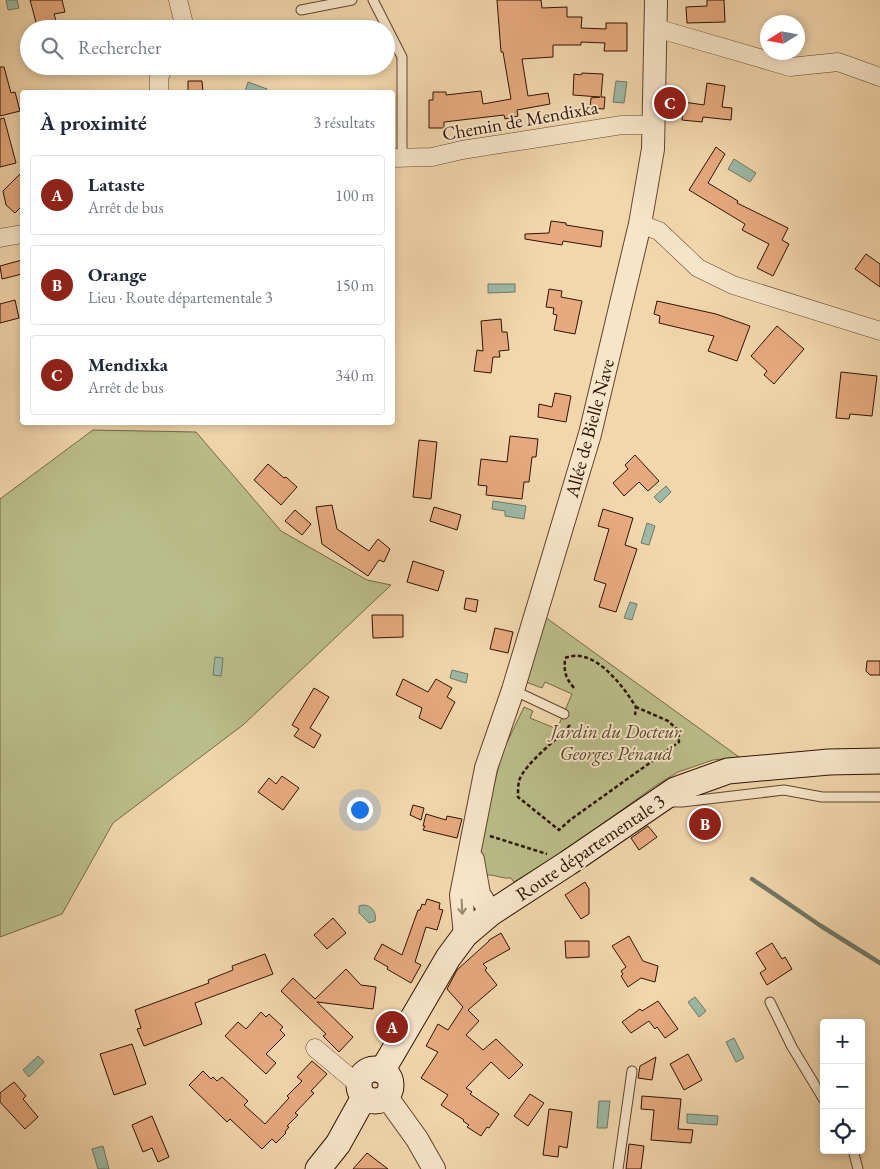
<!DOCTYPE html>
<html lang="fr">
<meta charset="utf-8">
<style>
body{margin:0;font-family:"EB Garamond",serif;background:#f2f2f3;color:#1f2937}
.controls{position:absolute;right:15px;bottom:15px;display:grid;overflow:hidden;border-radius:5px;box-shadow:0 2px 8px #0003}
.controls button{width:45px;height:45px;display:grid;place-items:center;padding:0;border:0;border-bottom:1px solid #e0e1e3;background:#fff;color:#1f2937;font:25px sans-serif}
.compass{position:absolute;left:760px;top:15px;width:45px;height:45px;border-radius:50%;background:#fff;box-shadow:0 2px 8px #0003;rotate:259deg}
.you{position:absolute;left:359px;top:809px;width:18px;height:18px;margin:-12px;border:4px solid #fff;border-radius:50%;background:#1a73e8;box-shadow:0 0 0 8px #1a73e833}
.badge{display:grid;place-items:center;width:32px;height:32px;border-radius:50%;background:#8f2418;color:#fff;font-size:16px;font-weight:700}
.pin{position:absolute;translate:-50% -50%;border:2px solid #fff;box-shadow:0 1px 5px #0006}
.list{margin:0;padding:0;list-style:none}
h2{display:flex;justify-content:space-between;align-items:center;height:65px;margin:0;padding:0 20px;font-size:21px}
h2 small{font-size:16px;font-weight:400;color:#747a83}
.list li{display:grid;grid-template-columns:32px 1fr auto;gap:15px;align-items:center;box-sizing:border-box;height:80px;margin:0 10px 10px;padding:0 10px;border:1px solid #e0e1e3;border-radius:5px}
.list b{display:block;font-size:19px;white-space:nowrap}
.list p{margin:0;font-size:16px;white-space:nowrap;color:#747a83}
.list em{font-size:16px;font-style:normal;color:#747a83}
.icon{flex:none;width:28px;height:28px;fill:none;stroke:currentColor;stroke-width:2;stroke-linecap:round;stroke-linejoin:round}
.map{position:relative;flex:none;width:880px;height:1169px;overflow:hidden}
.search{position:absolute;background:#fff;box-shadow:0 2px 8px #0003;left:20px;top:20px;width:375px;height:55px;display:flex;align-items:center;gap:12px;box-sizing:border-box;padding:0 18px;border-radius:28px;color:#747a83;font-size:19px}
.panel{position:absolute;background:#fff;box-shadow:0 2px 8px #0003;left:20px;top:90px;width:375px;height:335px;border-radius:5px}
.map>svg:first-child{display:block}
.green{fill:#babe8a;stroke:#746846}
.water{fill:#9cbaa6;stroke:#707765}
.lines{fill:none;stroke-linecap:round;stroke-linejoin:round}
.stream{stroke:#707765;stroke-width:4.5}
.building{fill:#e7aa7f;stroke:#2f1203}
.service-casing{stroke:#60432e;stroke-width:11}
.minor-casing{stroke:#60432e;stroke-width:19}
.tertiary-casing{stroke:#60432e;stroke-width:24}
.secondary-casing{stroke:#2f1203;stroke-width:27}
.path{stroke:#2f1203;stroke-width:2.5;stroke-dasharray:4 2.5;stroke-linecap:butt}
.service{stroke:#f7e5ca;stroke-width:9}
.minor{stroke:#f7e5ca;stroke-width:18}
.tertiary{stroke:#f7e5ca;stroke-width:22}
.secondary{stroke:#f7e5ca;stroke-width:25}
.oneway{stroke:#9d8670}
.labels{text-anchor:middle;stroke-width:4;stroke-linejoin:round;paint-order:stroke}
.street-label{font-size:19px;fill:#2f1203;stroke:#f7e5ca}
.park-label{font-size:19px;font-style:italic;fill:#59462c;stroke:#f7e5ca}
</style>
<div class="map">
<svg width="880" height="1169" viewBox="0 0 880 1169">
<rect width="100%" height="100%" fill="#f2d7ad"/>
<filter id="stains"><feTurbulence type="fractalNoise" baseFrequency=".004" numOctaves="4"/><feColorMatrix values="0 0 0 0 .2 0 0 0 0 .09 0 0 0 0 .02 0 0 0 .5 -.17"/></filter>
<radialGradient id="worn" r=".72"><stop offset=".6" stop-color="#630" stop-opacity="0"/><stop offset="1" stop-color="#630" stop-opacity=".3"/></radialGradient>
<!-- green -->
<path class="green" d="M 93,430 L 196,432 L 281,531 L 367,580 L 391,585 L 243,725 L 113,823 L 62,914 L 0,937 L 0,499 Z
M 545,617 L 739,757 L 713,760 L 678,772 L 655,786 L 558,856 L 514,882 L 511,878 C 501,879 495,874 485,875 L 478,856 L 480,843 L 502,753 L 524,707 L 533,711 L 530,718 L 557,729 L 572,694 L 545,682 L 542,688 L 526,682 Z"/>
<!-- water -->
<path class="water" d="M 6,0 L 17,0 L 19,8 L 8,10 Z
M 616,81 L 627,82 L 624,103 L 613,102 Z
M 248,82 L 267,89 L 266,92 L 249,92 L 245,91 Z
M 734,159 L 756,173 L 750,182 L 728,169 Z
M 488,284 L 515,284 L 515,292 L 488,293 Z
M 666,486 L 671,492 L 660,503 L 654,497 Z
M 493,501 L 526,506 L 524,519 L 505,516 L 505,511 L 492,509 Z
M 647,523 L 655,526 L 649,545 L 641,543 Z
M 630,602 L 637,604 L 632,620 L 624,618 Z
M 215,657 L 223,658 L 221,676 L 213,675 Z
M 452,670 L 468,674 L 466,683 L 450,678 Z
M 363,905 C 372,905 377,913 375,921 L 369,923 L 359,913 L 359,906 Z
M 695,997 L 706,1011 L 699,1017 L 688,1002 Z
M 734,1038 L 744,1058 L 736,1062 L 726,1042 Z
M 38,1056 L 44,1062 L 29,1077 L 23,1070 Z
M 599,1101 L 610,1101 L 607,1128 L 597,1128 Z
M 687,1114 L 718,1116 L 717,1125 L 687,1123 Z
M 103,1146 L 109,1169 L 98,1169 L 92,1149 Z"/>
<g class="lines">
<!-- stream -->
<path class="stream" d="M 752,879 L 821,926 L 880,963"/>
</g>
<!-- building -->
<path class="building" d="M 30,0 L 62,0 L 65,12 L 54,14 L 56,21 L 37,26 Z
M 497,0 L 541,0 L 542,8 L 567,7 L 567,17 L 582,17 L 581,28 L 606,29 L 606,23 L 627,23 L 627,51 L 604,51 L 605,43 L 581,42 L 581,45 L 553,45 L 553,57 L 522,59 L 528,96 L 548,93 L 550,104 L 517,110 L 518,116 L 505,119 L 504,115 L 444,122 L 444,128 L 429,128 L 429,100 L 433,100 L 433,92 L 446,92 L 446,95 L 481,91 L 483,104 L 511,99 L 503,52 L 501,52 Z
M 707,0 L 724,0 L 725,22 L 687,23 L 686,7 L 707,6 Z
M 0,67 L 4,67 L 11,93 L 15,92 L 20,111 L 0,116 Z
M 582,73 L 603,74 L 601,97 L 605,97 L 604,109 L 590,108 L 591,98 L 600,97 L 573,95 L 574,74 L 581,75 Z
M 188,81 L 202,81 L 203,92 L 188,92 Z
M 707,83 L 725,86 L 722,107 L 732,108 L 731,120 L 703,117 L 702,122 L 682,120 L 684,102 L 704,105 Z
M 4,118 L 16,163 L 0,167 L 0,119 Z
M 716,147 L 725,154 L 708,183 L 738,201 L 737,203 L 788,228 L 782,240 L 789,244 L 773,276 L 757,268 L 769,244 L 742,230 L 745,224 L 689,190 Z
M 22,172 L 22,206 L 15,213 L 6,205 L 3,191 Z
M 551,221 L 566,223 L 566,225 L 603,231 L 601,247 L 563,241 L 562,245 L 525,239 L 525,234 L 549,233 Z
M 866,254 L 880,264 L 880,287 L 855,269 Z
M 22,260 L 22,274 L 2,279 L 0,266 Z
M 549,289 L 562,291 L 561,297 L 582,301 L 575,334 L 554,330 L 557,315 L 553,314 L 554,308 L 546,307 Z
M 15,300 L 19,318 L 0,323 L 0,304 Z
M 657,301 L 716,314 L 750,326 L 737,361 L 708,351 L 714,336 L 659,323 L 660,316 L 654,314 Z
M 501,319 L 502,332 L 507,332 L 509,350 L 499,351 L 500,357 L 493,357 L 491,373 L 474,371 L 477,350 L 483,351 L 481,321 Z
M 777,326 L 804,349 L 774,384 L 764,375 L 767,371 L 751,356 Z
M 841,372 L 877,376 L 872,416 L 850,414 L 849,419 L 836,418 Z
M 555,393 L 571,396 L 566,422 L 538,417 L 539,404 L 552,407 Z
M 510,436 L 538,439 L 536,457 L 532,457 L 529,482 L 524,482 L 522,499 L 486,495 L 487,486 L 478,485 L 481,459 L 507,462 Z
M 419,440 L 437,442 L 431,499 L 413,497 Z
M 635,455 L 659,481 L 648,491 L 639,482 L 624,496 L 613,483 L 628,469 L 625,465 Z
M 268,464 L 284,478 L 286,477 L 297,487 L 281,505 L 254,480 Z
M 332,505 L 337,529 L 369,551 L 378,539 L 390,549 L 384,562 L 379,560 L 368,576 L 322,544 L 316,507 Z
M 434,507 L 461,515 L 457,530 L 430,521 Z
M 603,509 L 633,518 L 625,545 L 637,549 L 616,612 L 599,607 L 606,584 L 594,580 L 609,529 L 598,526 Z
M 295,510 L 311,524 L 302,535 L 285,521 Z
M 413,561 L 444,571 L 438,591 L 407,582 Z
M 466,598 L 478,600 L 476,612 L 464,609 Z
M 372,615 L 403,615 L 403,637 L 373,638 Z
M 495,628 L 513,632 L 508,653 L 490,649 Z
M 867,661 L 880,661 L 880,675 L 870,675 L 866,671 Z
M 403,679 L 428,692 L 436,679 L 452,688 L 447,697 L 455,702 L 441,729 L 419,718 L 422,708 L 396,695 Z
M 314,688 L 329,697 L 310,728 L 321,735 L 314,748 L 294,736 L 299,729 L 292,725 Z
M 282,776 L 299,788 L 283,810 L 258,792 L 269,778 L 276,784 Z
M 413,805 L 424,808 L 421,820 L 410,815 Z
M 695,811 L 715,811 L 715,836 L 695,836 Z
M 426,814 L 446,820 L 447,816 L 462,819 L 457,838 L 423,830 L 425,826 L 423,826 Z
M 648,826 L 657,837 L 639,850 L 631,838 Z
M 585,882 L 589,889 L 589,914 L 581,919 L 565,895 Z
M 427,899 L 440,903 L 439,909 L 443,910 L 437,930 L 426,927 L 415,962 L 421,965 L 411,983 L 387,969 L 388,967 L 374,959 L 382,944 L 402,955 L 418,910 L 420,910 L 422,904 L 425,905 Z
M 333,918 L 346,933 L 327,949 L 314,935 Z
M 501,933 L 510,949 L 483,964 L 487,968 L 485,970 L 497,985 L 468,1010 L 479,1021 L 466,1035 L 483,1050 L 496,1039 L 523,1065 L 509,1079 L 491,1062 L 466,1088 L 472,1092 L 470,1094 L 499,1114 L 489,1128 L 487,1127 L 481,1136 L 467,1127 L 469,1125 L 463,1121 L 464,1120 L 441,1105 L 448,1095 L 421,1078 L 438,1052 L 426,1046 L 438,1024 L 448,1030 L 463,1007 L 447,989 L 457,970 L 489,941 L 489,940 Z
M 629,936 L 643,961 L 658,966 L 655,982 L 641,978 L 628,987 L 621,976 L 623,974 L 621,971 L 626,967 L 612,946 Z
M 565,941 L 589,941 L 589,957 L 566,958 Z
M 772,943 L 782,959 L 785,957 L 792,969 L 767,985 L 760,973 L 766,969 L 756,953 Z
M 265,954 L 273,974 L 195,1003 L 202,1024 L 144,1046 L 137,1029 L 141,1028 L 135,1010 L 209,983 L 208,980 L 233,970 L 232,966 Z
M 346,969 L 361,985 L 376,987 L 373,1009 L 317,1002 L 353,1037 L 339,1052 L 323,1036 L 326,1034 L 281,991 L 293,978 L 315,999 Z
M 658,1001 L 678,1029 L 665,1038 L 657,1027 L 655,1029 L 649,1021 L 631,1033 L 622,1022 L 640,1009 L 642,1011 Z
M 261,1012 L 266,1017 L 269,1014 L 283,1027 L 280,1030 L 285,1035 L 266,1054 L 276,1063 L 266,1074 L 225,1036 L 238,1022 L 246,1029 Z
M 132,1044 L 146,1084 L 114,1095 L 100,1054 Z
M 688,1054 L 702,1080 L 684,1090 L 670,1064 Z
M 656,1057 L 652,1080 L 638,1078 L 640,1066 Z
M 312,1061 L 327,1074 L 311,1091 L 314,1093 L 295,1113 L 298,1115 L 287,1126 L 289,1127 L 285,1132 L 286,1133 L 276,1143 L 272,1139 L 262,1149 L 230,1119 L 227,1122 L 189,1085 L 203,1071 L 211,1079 L 213,1077 L 217,1081 L 222,1077 L 248,1101 L 244,1105 L 265,1124 L 289,1098 L 287,1096 L 302,1081 L 297,1077 Z
M 14,1082 L 26,1096 L 23,1099 L 38,1117 L 25,1129 L 0,1102 L 0,1093 Z
M 530,1094 L 544,1103 L 528,1126 L 514,1116 Z
M 642,1096 L 681,1099 L 678,1129 L 693,1130 L 691,1143 L 651,1140 L 654,1110 L 641,1109 Z
M 549,1109 L 572,1112 L 567,1148 L 559,1146 L 558,1157 L 543,1155 Z
M 152,1116 L 169,1157 L 158,1162 L 152,1148 L 143,1152 L 132,1125 Z
M 629,1144 L 644,1146 L 641,1169 L 626,1169 Z
M 367,1153 L 388,1169 L 353,1169 Z"/>
<g class="lines">
<defs>
<path id="service" d="M 373,0 L 402,57 L 402,158
M 301,10 L 352,0
M 513,690 L 564,714
M 669,802 L 682,802 L 784,790 L 822,797 L 880,797
M 770,1002 L 792,1047 L 824,1100
M 853,1150 L 858,1169
M 618,1169 L 632,1071"/>
<path id="minor" d="M 178,0 L 183,20 L 182,29
M 656,28 L 790,67 L 838,62 L 880,77
M 159,92 L 159,78 L 164,66
M 392,158 L 432,157 L 462,150 L 622,125 L 654,125
M 640,224 L 659,231 L 698,268 L 733,285 L 880,331
M 0,238 L 22,234
M 315,1048 L 359,1085"/>
<path id="tertiary" d="M 473,860 L 479,894 L 491,913
M 465,935 L 461,895 L 486,768 L 513,690 L 590,434 L 640,224 L 653,149 L 656,0
M 386,1096 L 417,1139 L 434,1169"/>
<path id="secondary" d="M359 1085a16 16 0 1 1 32 0a16 16 0 1 1-32 0Z
M 382,1071 L 448,958 L 465,935 L 491,913 L 568,863 L 675,790 L 728,771 L 829,762 L 880,761
M 318,1169 L 338,1144 L 364,1097"/>
</defs>
<!-- service casing -->
<use href="#service" class="service-casing"/>
<!-- minor casing -->
<use href="#minor" class="minor-casing"/>
<!-- tertiary casing -->
<use href="#tertiary" class="tertiary-casing"/>
<!-- secondary casing -->
<use href="#secondary" class="secondary-casing"/>
<!-- path -->
<path class="path" d="M 574,688 C 565,677 564,672 565,658 C 594,646 623,686 636,707 L 635,715
M 570,725 C 558,739 524,764 519,781 C 518,786 518,792 518,797 L 559,830 L 570,820 L 679,742 L 678,730 L 668,721 L 636,707
M 490,836 L 547,854"/>
<!-- service -->
<use href="#service" class="service"/>
<!-- minor -->
<use href="#minor" class="minor"/>
<!-- tertiary -->
<use href="#tertiary" class="tertiary"/>
<!-- secondary -->
<use href="#secondary" class="secondary"/>
</g>
<!-- one-way arrows -->
<defs><path id="oneway-shaft" d="M-6 0H5M1.5-3L5.5 0L1.5 3" fill="none" stroke-width="1.6" stroke-linecap="round" stroke-linejoin="round" transform="scale(1.25)"/></defs>
<use class="oneway" href="#oneway-shaft" transform="translate(462 907) rotate(87)"/>
<g class="labels">
<!-- street labels -->
<g class="street-label">
<text transform="translate(520 120) rotate(-10)" y="7">Chemin de Mendixka</text>
<text transform="translate(589 428) rotate(-75)" y="7">Allée de Bielle Nave</text>
<text transform="translate(590 847) rotate(-34)" y="7">Route départementale 3</text>
</g>
<!-- park labels -->
<g class="park-label">
<text x="616" y="738">Jardin du Docteur<tspan x="616" dy="22">Georges Pénaud</tspan></text>
</g>
</g>
<rect width="100%" height="100%" filter="url(#stains)"/>
<rect width="100%" height="100%" fill="url(#worn)"/>
</svg>
<div class="controls">
<button>+</button>
<button>−</button>
<button><svg class="icon" aria-label="locate" viewBox="0 0 24 24"><circle cx="12" cy="12" r="6"/><path d="M12 2v4M12 18v4M2 12h4M18 12h4"/></svg></button>
</div>
<svg class="compass" viewBox="-18 -18 36 36"><path d="M0-13l5 13h-10z" fill="#e53935"/><path d="M0 13l5-13h-10z" fill="#747a83"/></svg>
<div class="you"></div>
<div class="pin badge" style="left:392px;top:1027px">A</div>
<div class="pin badge" style="left:705px;top:824px">B</div>
<div class="pin badge" style="left:670px;top:103px">C</div>
<div class="search"><svg class="icon" aria-label="search" viewBox="0 0 24 24"><circle cx="10" cy="10" r="6"/><path d="M15 15l6 6"/></svg>Rechercher</div>
<section class="panel">
<h2>À proximité<small>3 résultats</small></h2>
<ul class="list">
<li><span class="badge">A</span><div><b>Lataste</b><p>Arrêt de bus</p></div><em>100 m</em></li>
<li><span class="badge">B</span><div><b>Orange</b><p>Lieu · Route départementale 3</p></div><em>150 m</em></li>
<li><span class="badge">C</span><div><b>Mendixka</b><p>Arrêt de bus</p></div><em>340 m</em></li>
</ul>
</section>
</div>
